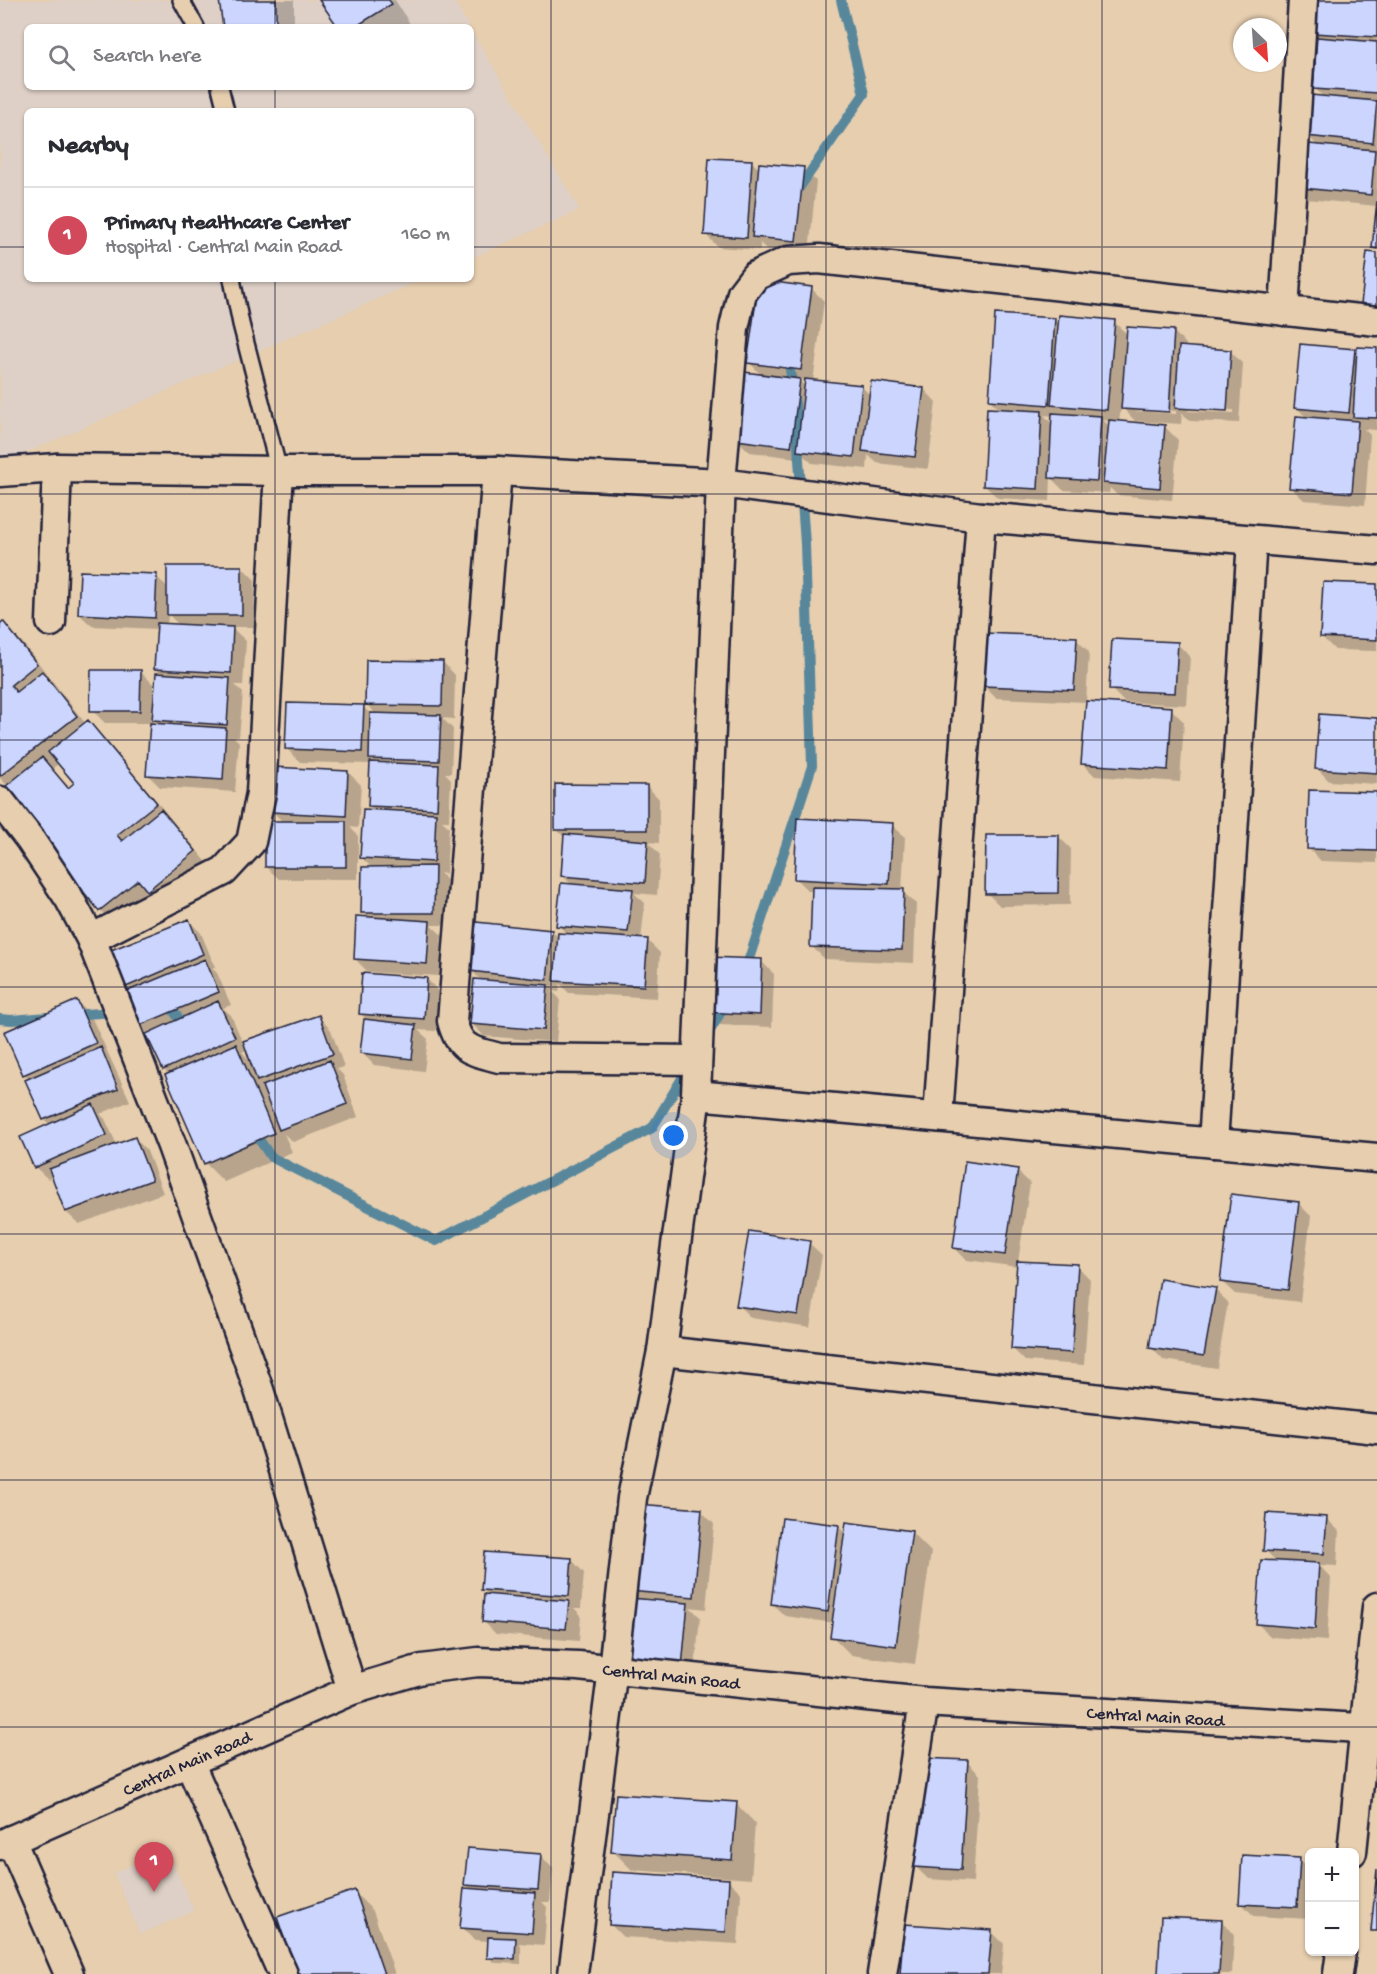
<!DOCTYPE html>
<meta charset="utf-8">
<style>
body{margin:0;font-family:"Gochi Hand",sans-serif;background:#f2f2f3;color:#2b2b33}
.controls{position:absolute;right:18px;bottom:18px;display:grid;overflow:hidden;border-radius:9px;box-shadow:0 2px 4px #0004}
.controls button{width:54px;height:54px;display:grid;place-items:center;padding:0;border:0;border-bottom:2px solid #e1e1e2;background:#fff;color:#2b2b33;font:30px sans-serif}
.compass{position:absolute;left:1233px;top:18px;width:54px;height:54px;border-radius:50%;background:#fff;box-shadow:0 2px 4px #0004;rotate:155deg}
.you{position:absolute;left:674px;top:1136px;width:21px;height:21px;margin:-15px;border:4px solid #fff;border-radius:50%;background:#1a73e8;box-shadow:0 0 0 9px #1a73e833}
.badge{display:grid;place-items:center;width:39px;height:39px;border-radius:50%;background:#d1495b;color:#fff;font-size:20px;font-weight:700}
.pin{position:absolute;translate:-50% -50px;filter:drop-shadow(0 2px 3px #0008)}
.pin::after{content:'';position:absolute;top:32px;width:21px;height:18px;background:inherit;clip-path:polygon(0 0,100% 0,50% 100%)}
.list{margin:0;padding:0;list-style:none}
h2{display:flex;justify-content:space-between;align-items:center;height:78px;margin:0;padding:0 24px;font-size:26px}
h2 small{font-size:20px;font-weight:400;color:#7c7c81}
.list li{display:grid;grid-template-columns:39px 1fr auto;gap:18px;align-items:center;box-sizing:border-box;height:96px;padding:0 24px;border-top:2px solid #e1e1e2}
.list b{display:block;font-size:22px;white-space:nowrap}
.list p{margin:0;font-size:20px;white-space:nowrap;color:#7c7c81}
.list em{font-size:20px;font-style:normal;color:#7c7c81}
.icon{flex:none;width:33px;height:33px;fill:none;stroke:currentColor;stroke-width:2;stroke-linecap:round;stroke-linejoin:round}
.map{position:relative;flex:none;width:1377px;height:1974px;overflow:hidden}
.search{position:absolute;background:#fff;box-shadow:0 2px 4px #0004;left:24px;top:24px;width:450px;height:66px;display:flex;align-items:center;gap:15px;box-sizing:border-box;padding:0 21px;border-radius:9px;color:#7c7c81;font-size:22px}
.panel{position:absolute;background:#fff;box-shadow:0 2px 4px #0004;left:24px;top:108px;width:450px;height:174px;border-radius:9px}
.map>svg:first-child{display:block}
.built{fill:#ded0c6}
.shadow{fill:#0003;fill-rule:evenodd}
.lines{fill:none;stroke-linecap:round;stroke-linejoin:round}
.stream{stroke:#59879c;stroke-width:10}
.building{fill:#cbd5fd;stroke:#22223b;stroke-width:1.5}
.service-casing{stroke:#22223b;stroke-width:20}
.minor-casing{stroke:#22223b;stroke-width:33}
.service{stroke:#e6ceaf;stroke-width:15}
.minor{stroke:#e6ceaf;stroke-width:28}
.grid{fill:none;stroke:#22223b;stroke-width:1.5;stroke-opacity:0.55}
.labels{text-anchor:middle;stroke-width:6;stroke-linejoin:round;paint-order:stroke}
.street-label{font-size:18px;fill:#22223b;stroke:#e6ceaf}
</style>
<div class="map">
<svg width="1377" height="1974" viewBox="0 0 1377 1974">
<rect width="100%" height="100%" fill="#e6ceaf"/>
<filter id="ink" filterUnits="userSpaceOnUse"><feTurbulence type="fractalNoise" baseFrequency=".0167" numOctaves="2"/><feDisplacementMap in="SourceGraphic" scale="12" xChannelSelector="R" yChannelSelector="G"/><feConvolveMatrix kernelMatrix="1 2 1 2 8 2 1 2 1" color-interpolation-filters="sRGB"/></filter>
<g filter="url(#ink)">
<!-- built -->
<path class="built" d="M 0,0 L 453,0 L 469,27 L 27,27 L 27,87 L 471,87 L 471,30 L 580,210 L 471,258 L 471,111 L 27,111 L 27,279 L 423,279 L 0,464 Z
M 167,1849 L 194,1911 L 140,1934 L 114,1873 Z"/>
<!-- shadow -->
<path class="shadow" d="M 221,0 L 294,0 L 294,27 L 224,27 Z
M 321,0 L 395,0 L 410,24 L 404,27 L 340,27 Z
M 1377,0 L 1377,206 L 1307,199 L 1295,186 L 1318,146 L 1308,136 L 1324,98 L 1315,88 L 1319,37 L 1314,33 Z
M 752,162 L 760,170 L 803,169 L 816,181 L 809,253 L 766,249 L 760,243 L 760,250 L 718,247 L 705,234 Z
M 812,289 L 824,301 L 813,382 L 861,386 L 871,396 L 924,389 L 936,402 L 928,469 L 877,463 L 868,455 L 867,469 L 812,463 L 804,456 L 804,459 L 750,452 L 737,440 L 762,376 L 749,362 ZM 799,380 L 806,381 L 805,387 Z
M 1054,319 L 1060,325 L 1114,322 L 1128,335 L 1174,332 L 1186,344 L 1186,348 L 1230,351 L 1243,364 L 1239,423 L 1190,421 L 1182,413 L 1181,424 L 1135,421 L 1121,406 L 1119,423 L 1165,427 L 1178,440 L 1172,500 L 1117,495 L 1110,488 L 1109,493 L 1063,490 L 1051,478 L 1050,501 L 998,498 L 985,486 L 1001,411 L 990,400 ZM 1134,408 L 1176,411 L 1176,414 L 1134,411 ZM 1188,408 L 1234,410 L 1234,413 L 1188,411 ZM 1044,415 L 1054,416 L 1053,425 ZM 1103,420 L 1110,421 L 1110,427 Z
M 1354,350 L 1358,354 L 1377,350 L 1377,430 L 1364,429 L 1370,435 L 1365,505 L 1304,500 L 1291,488 L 1307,418 L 1296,407 Z
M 242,567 L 255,580 L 254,627 L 231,627 L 246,641 L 243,685 L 235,685 L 243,693 L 239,737 L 234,737 L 239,742 L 235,792 L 160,787 L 147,774 L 151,723 L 105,723 L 92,710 L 140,671 L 153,684 L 153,694 L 155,695 L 162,675 L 155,668 L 158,629 L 92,626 L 79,614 L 156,576 L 168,588 ZM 168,614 L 180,626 L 167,625 ZM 153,719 L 159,725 L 153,725 Z
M 1377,586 L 1377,651 L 1335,650 L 1322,637 Z
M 3,623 L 22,642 L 85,723 L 88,722 L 107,741 L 214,871 L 119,929 L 100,910 L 8,786 L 0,778 L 0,626 ZM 59,763 L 76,783 L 70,788 L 52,769 Z
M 1076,639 L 1089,652 L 1086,702 L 996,698 L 983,685 Z
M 1177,644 L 1190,656 L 1187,705 L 1124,702 L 1111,689 Z
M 443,662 L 455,675 L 454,719 L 442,718 L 453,729 L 451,773 L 445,773 L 451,779 L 449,821 L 442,821 L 449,827 L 446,874 L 440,873 L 447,880 L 447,925 L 431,925 L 442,935 L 439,976 L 368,972 L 355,959 L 369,918 L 363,912 L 372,868 L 362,858 L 375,811 L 369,806 L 371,764 L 300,762 L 287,749 L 363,707 L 371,714 L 377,715 L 367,705 Z
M 1171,709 L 1184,722 L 1180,782 L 1095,776 L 1082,763 Z
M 1377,719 L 1377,784 L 1329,781 L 1317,768 Z
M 348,772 L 361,785 L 358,828 L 350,827 L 358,836 L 358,879 L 279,879 L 266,867 L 283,822 L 273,812 Z
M 647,786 L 659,799 L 659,843 L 648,842 L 660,855 L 657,895 L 634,893 L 645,903 L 641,940 L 647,940 L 660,953 L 657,998 L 569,993 L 560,984 L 559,992 L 552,991 L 560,999 L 556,1042 L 484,1036 L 471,1023 L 482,981 L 472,971 L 552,931 L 559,938 L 568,935 L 558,925 L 572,885 L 562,875 L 565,838 L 556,829 Z
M 1377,794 L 1377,863 L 1321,861 L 1308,848 Z
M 892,825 L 905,837 L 902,891 L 916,904 L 914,963 L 825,959 L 812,947 L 814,891 L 808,891 L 795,878 Z
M 1058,836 L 1071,849 L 1070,905 L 1000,906 L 987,893 Z
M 188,920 L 201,933 L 215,967 L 212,968 L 217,973 L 231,1005 L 223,1008 L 231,1015 L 243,1043 L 319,1017 L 331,1030 L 344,1067 L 337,1069 L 343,1075 L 358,1117 L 293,1142 L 284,1134 L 292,1152 L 224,1182 L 205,1163 L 170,1075 L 164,1070 L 149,1037 L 138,1026 L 132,991 L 128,986 ZM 248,1049 L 252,1063 L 242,1052 Z
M 761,961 L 774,974 L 772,1027 L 720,1025 L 707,1012 Z
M 427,979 L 439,992 L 436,1031 L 418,1030 L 428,1039 L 424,1071 L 374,1065 L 361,1052 L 368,1021 L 360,1013 Z
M 77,1002 L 90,1014 L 130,1101 L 100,1114 L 105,1119 L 117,1145 L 135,1138 L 147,1151 L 163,1193 L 79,1224 L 66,1212 L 53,1177 L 48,1179 L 35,1167 L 50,1125 L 44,1119 L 30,1079 L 24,1074 Z
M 1017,1171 L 1030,1183 L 1018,1262 L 1077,1266 L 1090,1279 L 1084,1365 L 1025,1361 L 1012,1348 L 1018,1267 L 967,1260 L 954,1248 Z
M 1298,1203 L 1311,1216 L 1300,1302 L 1235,1294 L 1222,1282 Z
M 809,1243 L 822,1255 L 810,1327 L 751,1318 L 738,1305 Z
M 1215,1290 L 1228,1302 L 1217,1368 L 1163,1360 L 1151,1347 Z
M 701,1511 L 714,1524 L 706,1609 L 690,1607 L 700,1617 L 694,1679 L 638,1674 L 640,1600 L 631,1591 Z
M 1326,1518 L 1339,1531 L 1337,1566 L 1319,1565 L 1331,1578 L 1327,1641 L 1271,1637 L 1258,1624 L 1277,1562 L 1265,1550 Z
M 838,1526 L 846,1534 L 912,1533 L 931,1552 L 915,1664 L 851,1655 L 832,1636 L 834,1623 L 785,1616 L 772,1604 Z
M 572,1560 L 584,1573 L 581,1608 L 574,1608 L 581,1615 L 579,1641 L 496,1634 L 483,1621 L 489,1596 L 483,1589 Z
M 967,1762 L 980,1775 L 973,1882 L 928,1879 L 915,1866 Z
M 736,1804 L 755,1823 L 751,1879 L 632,1870 L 613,1851 Z
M 540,1855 L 553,1868 L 550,1902 L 542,1902 L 547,1907 L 544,1945 L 519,1943 L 521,1946 L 521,1964 L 495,1963 L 489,1957 L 489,1941 L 475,1940 L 462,1927 L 471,1890 L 466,1884 Z
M 1299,1860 L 1310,1870 L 1309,1919 L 1254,1916 L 1241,1903 Z
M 729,1881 L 741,1893 L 738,1944 L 623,1937 L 610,1924 Z
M 354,1892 L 373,1911 L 395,1974 L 298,1974 Z
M 1221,1921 L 1234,1934 L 1232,1974 L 1160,1974 Z
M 991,1931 L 1004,1944 L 1001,1974 L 902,1974 Z"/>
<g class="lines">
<!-- stream -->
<path class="stream" d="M 795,194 L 864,94 L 841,0
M 745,971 L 812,766 L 805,544 L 795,404 L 788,356
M 162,1008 L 171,1007 L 186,1029
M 69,1015 L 116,1012
M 0,1019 L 12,1020 L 48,1017
M 707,1036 L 728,1000
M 252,1129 L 271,1157 L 436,1241 L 652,1128 L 690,1065"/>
</g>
<!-- building -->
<path class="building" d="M 219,0 L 276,0 L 276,27 L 223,27 Z
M 319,0 L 389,0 L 392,4 L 355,27 L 338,27 Z
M 1315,0 L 1377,0 L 1377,37 L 1313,33 Z
M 1317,37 L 1377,42 L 1377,93 L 1313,89 Z
M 1310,95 L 1377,101 L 1373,143 L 1306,136 Z
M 1297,143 L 1375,150 L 1371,195 L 1293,187 Z
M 709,158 L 752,160 L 747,238 L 704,235 Z
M 759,163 L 804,167 L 796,241 L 752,237 Z
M 1377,201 L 1377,249 L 1372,248 Z
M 1367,252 L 1377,253 L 1377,305 L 1361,304 Z
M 759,280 L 812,287 L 801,370 L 747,363 Z
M 995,314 L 1055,318 L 1049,405 L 989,400 Z
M 1059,315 L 1115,320 L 1107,410 L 1051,405 Z
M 1127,327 L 1174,330 L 1169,412 L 1121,409 Z
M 1300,344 L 1355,349 L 1349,413 L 1294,408 Z
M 1179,346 L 1231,350 L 1227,411 L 1175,408 Z
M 1357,347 L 1377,348 L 1377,418 L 1353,417 Z
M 744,372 L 800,379 L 791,447 L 736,440 Z
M 805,379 L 862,385 L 854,457 L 797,451 Z
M 871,381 L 924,388 L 915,457 L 862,451 Z
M 987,408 L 1042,411 L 1038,489 L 983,486 Z
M 1052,413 L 1101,416 L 1097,481 L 1049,478 Z
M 1296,416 L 1358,421 L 1352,493 L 1289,488 Z
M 1109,420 L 1165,425 L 1160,488 L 1103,483 Z
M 167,566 L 242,566 L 242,615 L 167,615 Z
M 80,571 L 157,574 L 155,618 L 78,614 Z
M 1323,582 L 1377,584 L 1377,640 L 1320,637 Z
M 3,621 L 37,664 L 11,685 L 16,692 L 42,671 L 77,716 L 0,776 L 0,624 Z
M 157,623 L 233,627 L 231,673 L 154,669 Z
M 985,633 L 1077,637 L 1074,690 L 982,686 Z
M 1112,639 L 1178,642 L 1175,693 L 1109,690 Z
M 366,660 L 443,661 L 442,706 L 365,705 Z
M 91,670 L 141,670 L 140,711 L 90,711 Z
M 156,673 L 230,678 L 227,725 L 152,720 Z
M 1086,701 L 1172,707 L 1168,770 L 1081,764 Z
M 287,703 L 364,705 L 362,752 L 285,749 Z
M 370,713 L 441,715 L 439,761 L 369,759 Z
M 1319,714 L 1377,718 L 1377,773 L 1315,769 Z
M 88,720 L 157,803 L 117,835 L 122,841 L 161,809 L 196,851 L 147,891 L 138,880 L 99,911 L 1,790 L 42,757 L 68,788 L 74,783 L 48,752 Z
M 150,723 L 226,728 L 223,780 L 146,775 Z
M 370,762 L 439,765 L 437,809 L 368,806 Z
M 273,767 L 348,771 L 346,816 L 271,812 Z
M 555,784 L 647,785 L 647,830 L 555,830 Z
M 1309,790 L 1377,792 L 1377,851 L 1307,849 Z
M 363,809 L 436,813 L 434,862 L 360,858 Z
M 797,818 L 893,823 L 889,884 L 794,879 Z
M 265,821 L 346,821 L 346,867 L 265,867 Z
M 564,834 L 648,841 L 645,883 L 561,876 Z
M 986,835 L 1059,835 L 1058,893 L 985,894 Z
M 435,866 L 434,913 L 361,913 L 362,867 Z
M 561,883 L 633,889 L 628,932 L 556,926 Z
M 812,887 L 904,889 L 902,950 L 810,947 Z
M 356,916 L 430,921 L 427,964 L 354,959 Z
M 189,919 L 203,954 L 126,987 L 111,950 Z
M 476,922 L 552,930 L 547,980 L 470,971 Z
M 558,933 L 648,939 L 644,986 L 554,981 Z
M 708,957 L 762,959 L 760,1015 L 706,1012 Z
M 205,959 L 219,992 L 136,1027 L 123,993 Z
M 362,973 L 427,978 L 424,1019 L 359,1014 Z
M 474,979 L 548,985 L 544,1030 L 470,1024 Z
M 77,1000 L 96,1043 L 23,1075 L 4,1032 Z
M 218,1001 L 235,1037 L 163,1070 L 146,1034 Z
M 319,1015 L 333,1054 L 257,1081 L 243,1041 Z
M 364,1019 L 416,1025 L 412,1059 L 360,1053 Z
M 236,1044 L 274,1133 L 204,1164 L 165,1075 Z
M 101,1047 L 118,1089 L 43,1120 L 25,1080 Z
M 330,1060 L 347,1104 L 279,1130 L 262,1086 Z
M 93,1104 L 107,1135 L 34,1168 L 20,1137 Z
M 135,1137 L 152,1180 L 65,1212 L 49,1169 Z
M 965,1161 L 1018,1169 L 1005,1255 L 953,1248 Z
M 1231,1194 L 1299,1202 L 1288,1290 L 1220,1282 Z
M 749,1231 L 810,1241 L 798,1315 L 736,1306 Z
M 1017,1261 L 1078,1264 L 1072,1353 L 1011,1349 Z
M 1160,1279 L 1216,1288 L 1204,1356 L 1149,1348 Z
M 637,1504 L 702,1509 L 694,1597 L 629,1591 Z
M 1266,1513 L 1327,1517 L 1324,1554 L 1263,1551 Z
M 782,1518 L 839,1525 L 828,1612 L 771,1604 Z
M 846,1522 L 912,1531 L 896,1646 L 830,1637 Z
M 484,1552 L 572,1558 L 569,1596 L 481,1590 Z
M 1261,1560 L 1319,1563 L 1315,1629 L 1256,1624 Z
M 484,1594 L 569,1601 L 566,1629 L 482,1622 Z
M 630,1598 L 688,1603 L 682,1667 L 624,1662 Z
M 921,1758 L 968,1760 L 961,1870 L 913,1867 Z
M 616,1794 L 737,1802 L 732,1860 L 611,1852 Z
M 468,1848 L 541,1854 L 538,1890 L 464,1885 Z
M 1242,1855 L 1300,1858 L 1297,1907 L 1239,1904 Z
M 1377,1869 L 1377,1931 L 1371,1931 Z
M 612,1872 L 729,1879 L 726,1932 L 609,1925 Z
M 464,1888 L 535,1893 L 532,1933 L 460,1928 Z
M 355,1890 L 384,1974 L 296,1974 L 277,1917 Z
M 1161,1917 L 1222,1920 L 1219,1974 L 1158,1974 Z
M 904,1924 L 992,1930 L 988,1974 L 900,1974 Z
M 488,1937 L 516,1938 L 515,1959 L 487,1958 Z"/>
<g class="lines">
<defs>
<path id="service" d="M 181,0 L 196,27
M 220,87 L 226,111
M 232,279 L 241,324 L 279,471"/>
<g id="minor">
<path d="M 1284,311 L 1303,0"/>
<path d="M 497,471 L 452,1021 C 460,1051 471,1050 499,1058 L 697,1060"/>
<path d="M 0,472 L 57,468 L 279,471 L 497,471 L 721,483 L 981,517 L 1377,550"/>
<path d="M 51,622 L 57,468"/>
<path d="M 0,801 L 29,838 L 69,898 L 91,939 L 172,1146 L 259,1390 L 352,1690"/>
<path d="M 91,939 L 224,871 L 251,842 L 261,793 L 279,471"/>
<path d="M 696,1095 L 1377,1158"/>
<path d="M 938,1117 L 981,517"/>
<path d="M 1213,1143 L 1252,540"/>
<path d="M 662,1351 L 1377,1429"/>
<path d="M 189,1762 L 283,1974"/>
<path d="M 11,1840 L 69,1974"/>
<path id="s1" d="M 0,1845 L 352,1690 L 422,1669 L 478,1662 L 578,1666 L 924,1702 L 1377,1729"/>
<path d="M 1352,1852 L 1377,1607"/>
<path d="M 573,1974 L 613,1669 L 632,1498 L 662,1351 L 696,1095 L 721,483 L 734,328 L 742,293 L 755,276 L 788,261 L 819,259 L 1377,321"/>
<path d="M 882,1974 L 924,1702"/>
<path d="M 1338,1974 L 1341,1952"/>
</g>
</defs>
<!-- service casing -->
<use href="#service" class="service-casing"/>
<!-- minor casing -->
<use href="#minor" class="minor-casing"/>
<!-- service -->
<use href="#service" class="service"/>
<!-- minor -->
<use href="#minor" class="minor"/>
</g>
</g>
<!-- grid -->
<path class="grid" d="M 275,0 L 275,27M 551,0 L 551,1974M 826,0 L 826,1974M 1102,0 L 1102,1974M 275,87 L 275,111M 0,247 L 27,247M 471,247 L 1377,247M 275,279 L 275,1974M 0,494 L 1377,494M 0,740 L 1377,740M 0,987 L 1377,987M 0,1234 L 1377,1234M 0,1480 L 1377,1480M 0,1727 L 1377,1727"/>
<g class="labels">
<!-- street labels -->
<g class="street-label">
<text dy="6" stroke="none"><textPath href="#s1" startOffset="708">Central Main Road</textPath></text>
<text dy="6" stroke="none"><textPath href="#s1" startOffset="1194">Central Main Road</textPath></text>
<text dy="6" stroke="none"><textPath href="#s1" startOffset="204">Central Main Road</textPath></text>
</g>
</g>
</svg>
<div class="controls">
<button>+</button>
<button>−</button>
</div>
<svg class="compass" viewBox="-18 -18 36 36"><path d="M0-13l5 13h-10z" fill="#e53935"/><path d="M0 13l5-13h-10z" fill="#7c7c81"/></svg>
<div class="you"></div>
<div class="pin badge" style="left:154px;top:1892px">1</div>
<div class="search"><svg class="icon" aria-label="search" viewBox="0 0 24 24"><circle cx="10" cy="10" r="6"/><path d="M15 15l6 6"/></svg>Search here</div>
<section class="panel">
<h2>Nearby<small></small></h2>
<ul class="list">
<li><span class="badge">1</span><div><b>Primary Healthcare Center</b><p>Hospital · Central Main Road</p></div><em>160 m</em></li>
</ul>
</section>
</div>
